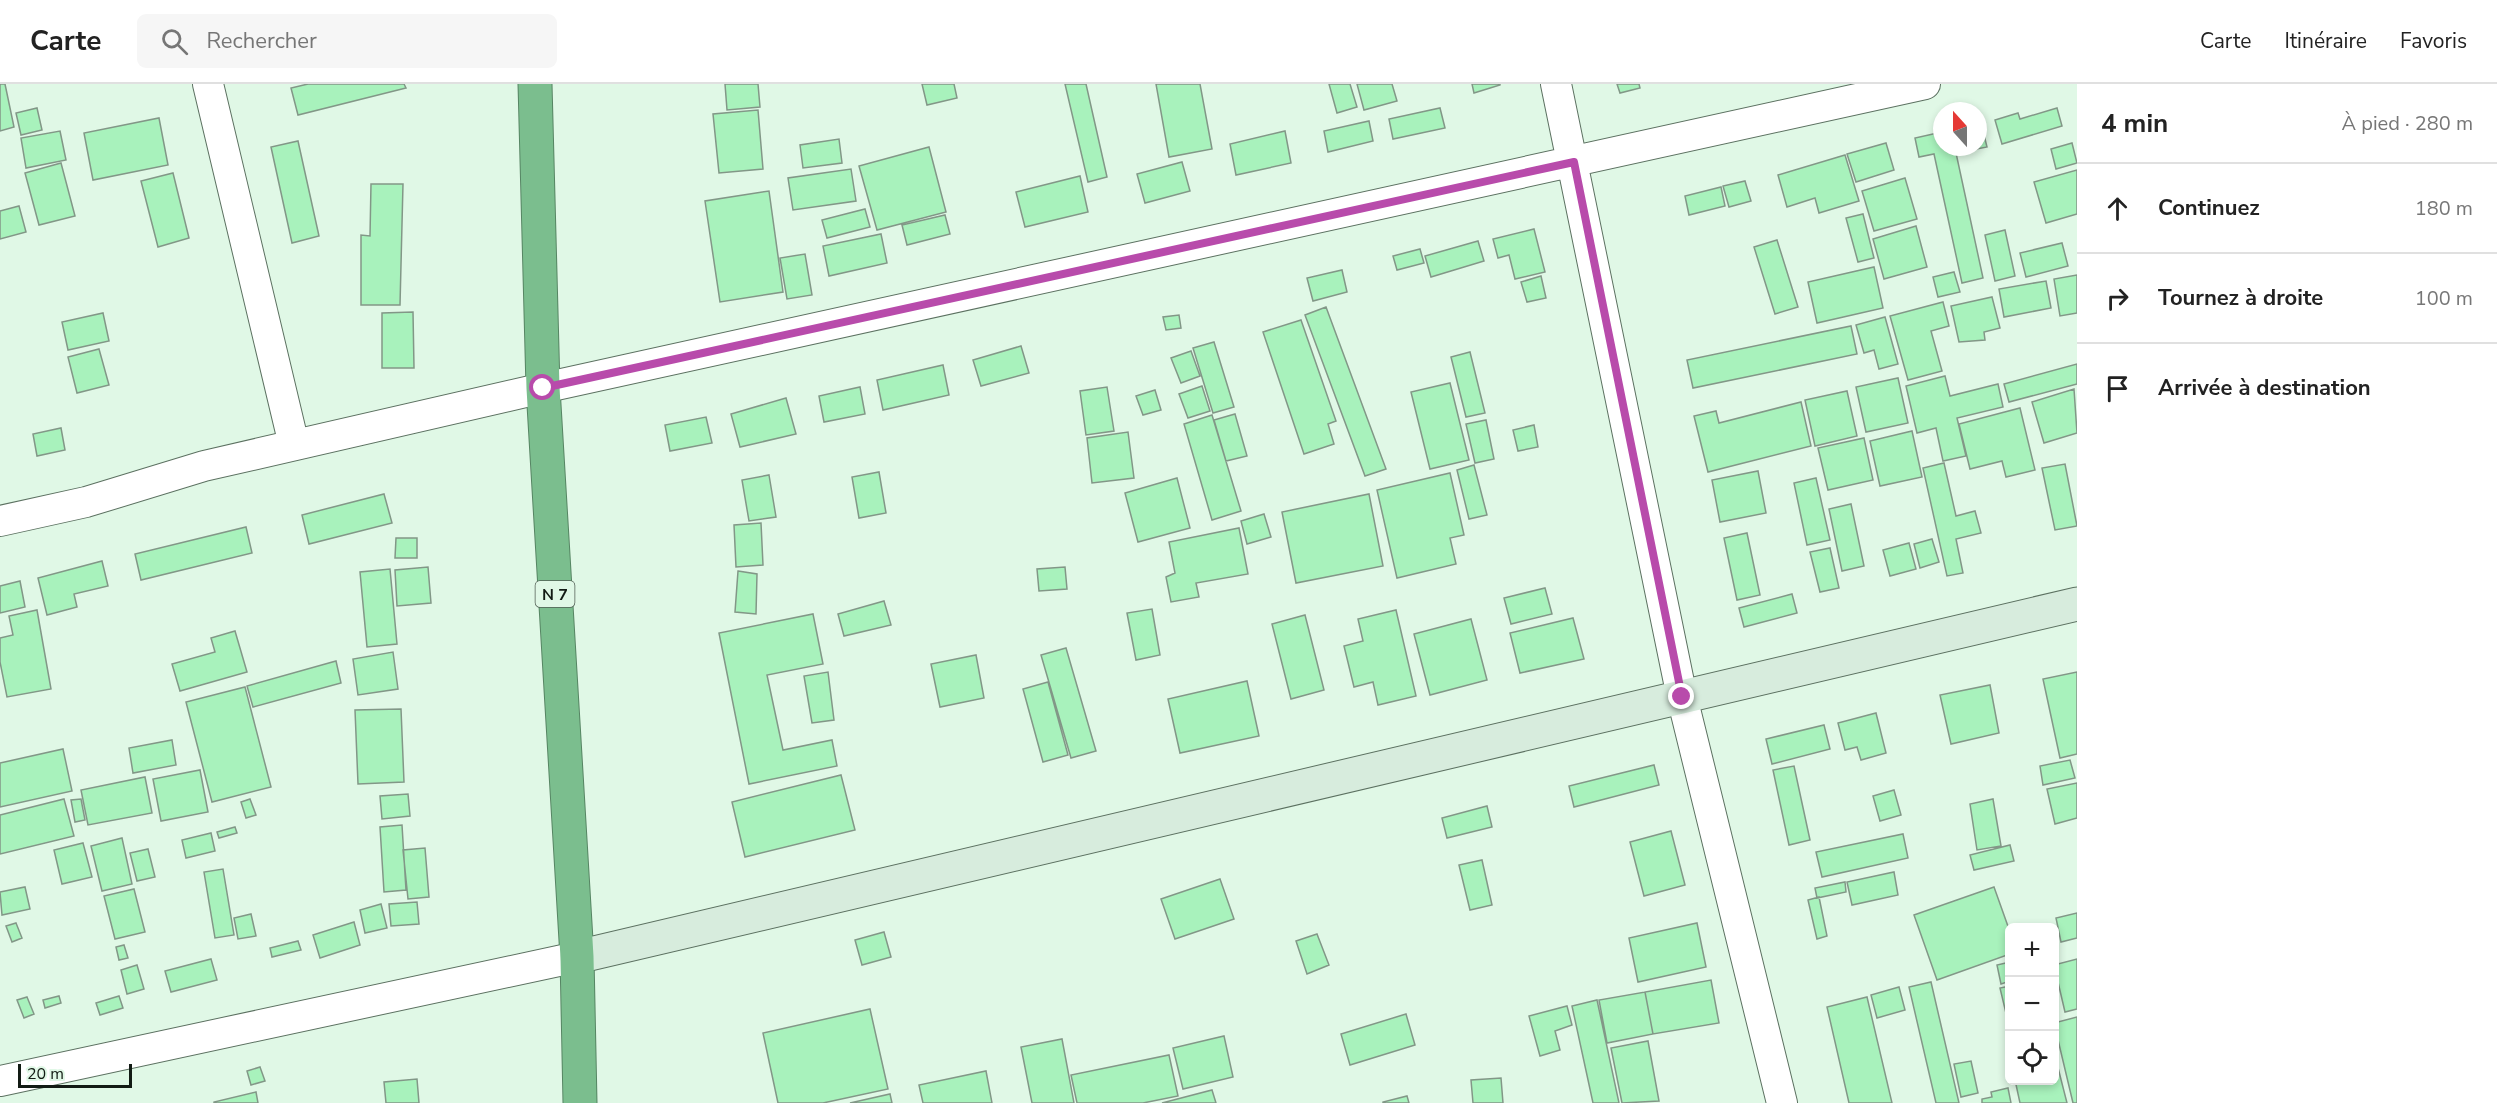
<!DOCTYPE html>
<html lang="fr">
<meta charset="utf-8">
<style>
body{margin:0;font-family:"Nunito Sans",sans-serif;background:#f6f6f6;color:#222}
.controls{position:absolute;right:18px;bottom:18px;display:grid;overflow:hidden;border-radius:9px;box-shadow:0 3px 9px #0003}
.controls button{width:54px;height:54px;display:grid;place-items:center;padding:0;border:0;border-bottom:2px solid #e0e0e0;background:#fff;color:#222;font:30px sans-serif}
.compass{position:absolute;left:1933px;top:18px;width:54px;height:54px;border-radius:50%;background:#fff;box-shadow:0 3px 9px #0003;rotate:339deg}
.scale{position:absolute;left:18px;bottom:15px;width:114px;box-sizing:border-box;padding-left:6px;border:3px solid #121b14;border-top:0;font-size:16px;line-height:21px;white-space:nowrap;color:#121b14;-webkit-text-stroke:4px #e0f8e6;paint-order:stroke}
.stop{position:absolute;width:18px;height:18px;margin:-14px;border:4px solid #b84bab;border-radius:50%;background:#fff}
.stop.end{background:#b84bab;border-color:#fff;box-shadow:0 2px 6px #0008}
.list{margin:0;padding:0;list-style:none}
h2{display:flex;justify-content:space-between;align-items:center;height:78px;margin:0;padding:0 24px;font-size:26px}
h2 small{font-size:20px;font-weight:400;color:#767676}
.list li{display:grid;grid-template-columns:39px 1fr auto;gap:18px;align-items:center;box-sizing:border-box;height:90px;padding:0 24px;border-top:2px solid #e0e0e0}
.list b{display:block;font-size:22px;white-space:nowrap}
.list em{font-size:20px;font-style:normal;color:#767676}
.icon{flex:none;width:33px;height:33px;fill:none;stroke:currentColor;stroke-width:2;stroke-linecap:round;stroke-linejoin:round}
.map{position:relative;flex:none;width:2077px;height:1019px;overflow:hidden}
header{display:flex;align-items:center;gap:36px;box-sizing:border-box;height:84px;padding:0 30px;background:#fff;border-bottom:2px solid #e0e0e0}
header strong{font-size:28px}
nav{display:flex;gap:33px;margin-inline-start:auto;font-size:21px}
.search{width:420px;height:54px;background:#f6f6f6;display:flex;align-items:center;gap:15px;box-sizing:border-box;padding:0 21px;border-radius:9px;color:#767676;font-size:22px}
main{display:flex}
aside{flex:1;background:#fff}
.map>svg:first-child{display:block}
.building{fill:#a8f2bc;stroke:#829787;stroke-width:1.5}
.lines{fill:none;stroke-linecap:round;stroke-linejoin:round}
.street-casing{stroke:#5c7161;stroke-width:32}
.secondary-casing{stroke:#5c7161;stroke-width:35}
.highway-casing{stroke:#568563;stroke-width:35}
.street{stroke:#fff;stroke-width:30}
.secondary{stroke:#d7ecdd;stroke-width:33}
.highway{stroke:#7bbe8e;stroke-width:33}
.route{stroke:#b84bab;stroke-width:8}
.labels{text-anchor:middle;stroke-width:6;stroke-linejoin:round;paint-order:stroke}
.shield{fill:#e0f8e6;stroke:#505d53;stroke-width:1.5}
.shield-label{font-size:16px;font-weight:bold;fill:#121b14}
</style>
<header>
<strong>Carte</strong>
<div class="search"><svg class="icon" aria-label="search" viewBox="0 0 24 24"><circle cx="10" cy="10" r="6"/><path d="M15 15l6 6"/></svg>Rechercher</div>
<nav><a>Carte</a><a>Itinéraire</a><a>Favoris</a></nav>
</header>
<main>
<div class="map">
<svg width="2077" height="1019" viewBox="0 0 2077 1019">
<rect width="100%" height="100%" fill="#e0f8e6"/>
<!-- building -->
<path class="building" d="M 0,0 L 5,0 L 14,43 L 0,47 Z
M 308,0 L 404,0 L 406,4 L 298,31 L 291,4 Z
M 725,0 L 758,0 L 760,23 L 727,26 Z
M 922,0 L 954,0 L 957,14 L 927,21 Z
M 1065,0 L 1086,0 L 1107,93 L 1088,98 Z
M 1156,0 L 1200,0 L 1212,65 L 1169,73 Z
M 1329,0 L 1350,0 L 1357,23 L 1337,29 Z
M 1357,0 L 1392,0 L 1397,17 L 1364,26 Z
M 1472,0 L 1500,0 L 1500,1 L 1474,9 Z
M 1617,0 L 1639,0 L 1640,4 L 1620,9 Z
M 37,24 L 42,46 L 21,51 L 16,29 Z
M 1440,24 L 1445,44 L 1393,55 L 1389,35 Z
M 2057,24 L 2062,42 L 2002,60 L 1995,36 L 2018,29 L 2020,35 Z
M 758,26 L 763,85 L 719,89 L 713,30 Z
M 159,34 L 168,81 L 93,96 L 84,49 Z
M 1369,37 L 1373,57 L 1328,68 L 1324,47 Z
M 1981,39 L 1987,63 L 1956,69 L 1983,194 L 1962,199 L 1934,70 L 1919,73 L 1915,54 L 1942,48 L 1942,63 L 1978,63 L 1978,40 Z
M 60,47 L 66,76 L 26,84 L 21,54 Z
M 1285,47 L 1291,79 L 1236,91 L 1230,60 Z
M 839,55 L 842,79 L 803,84 L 800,61 Z
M 298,57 L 319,152 L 292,159 L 271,63 Z
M 1886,59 L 1894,86 L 1856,98 L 1847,70 Z
M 2072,59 L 2077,79 L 2056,85 L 2051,65 Z
M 929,63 L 946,128 L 877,146 L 859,82 Z
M 1845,71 L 1859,117 L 1819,129 L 1815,114 L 1787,123 L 1778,91 Z
M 1182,78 L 1190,107 L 1145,119 L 1137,90 Z
M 61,79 L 75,132 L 39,141 L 25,89 Z
M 851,85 L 856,117 L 793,126 L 788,94 Z
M 2077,86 L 2077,130 L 2046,139 L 2034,98 Z
M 173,89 L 189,154 L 158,163 L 141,97 Z
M 1080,92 L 1088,128 L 1025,143 L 1016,108 Z
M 1905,94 L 1917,135 L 1874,147 L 1862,107 Z
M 1745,97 L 1751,117 L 1729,123 L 1723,102 Z
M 371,100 L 403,100 L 400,221 L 361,221 L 361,151 L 370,152 Z
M 1721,103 L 1725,122 L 1689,131 L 1685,112 Z
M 769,107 L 783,208 L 720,218 L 705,117 Z
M 19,122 L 26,148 L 0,155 L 0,127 Z
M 865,125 L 870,143 L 827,154 L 822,136 Z
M 1863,130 L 1874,174 L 1858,178 L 1846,134 Z
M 945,131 L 950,150 L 907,161 L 902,141 Z
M 1916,142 L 1927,183 L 1884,195 L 1873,155 Z
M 1534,145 L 1545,188 L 1515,195 L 1509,171 L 1498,174 L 1493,155 Z
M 2005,146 L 2015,192 L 1995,197 L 1985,151 Z
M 881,150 L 887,179 L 829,192 L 823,162 Z
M 1777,156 L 1798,223 L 1775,230 L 1754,163 Z
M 1478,157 L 1484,177 L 1431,193 L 1425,172 Z
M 2062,159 L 2068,182 L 2026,193 L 2020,169 Z
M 1420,165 L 1424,179 L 1397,186 L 1393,172 Z
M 805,170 L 812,211 L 787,215 L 780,174 Z
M 1874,183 L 1883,224 L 1817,239 L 1808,198 Z
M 1342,186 L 1347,208 L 1313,217 L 1307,194 Z
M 1954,188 L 1960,208 L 1938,213 L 1933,193 Z
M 2077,191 L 2077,229 L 2060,232 L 2054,195 Z
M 1541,192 L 1546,214 L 1527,218 L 1521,198 Z
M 2046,197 L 2051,224 L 2004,233 L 1999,205 Z
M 1992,213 L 2000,244 L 1984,248 L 1985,256 L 1959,258 L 1951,222 Z
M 1943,218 L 1949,242 L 1931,247 L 1942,287 L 1908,296 L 1890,232 Z
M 1326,223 L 1386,385 L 1365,392 L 1305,231 Z
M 413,228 L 414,284 L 382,284 L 382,229 Z
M 103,229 L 109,257 L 68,266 L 62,238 Z
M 1179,231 L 1181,244 L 1166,246 L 1163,233 Z
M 1885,233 L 1898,280 L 1879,285 L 1874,266 L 1864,269 L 1856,241 Z
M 1301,236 L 1336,337 L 1328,340 L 1334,360 L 1304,370 L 1263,248 Z
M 1851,242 L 1857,270 L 1693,304 L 1687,276 Z
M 1214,258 L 1234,323 L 1213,329 L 1193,264 Z
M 1021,262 L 1029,289 L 981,302 L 973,276 Z
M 99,265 L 109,301 L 77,309 L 68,273 Z
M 1191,267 L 1200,292 L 1181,299 L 1171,274 Z
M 1470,268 L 1485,329 L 1466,333 L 1451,273 Z
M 2077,280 L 2077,300 L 2009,318 L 2004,300 Z
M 943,281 L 949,311 L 883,326 L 877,296 Z
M 1945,292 L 1950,312 L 1998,300 L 2003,323 L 1957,334 L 1966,372 L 1943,377 L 1936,344 L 1917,349 L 1906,302 Z
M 1898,294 L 1908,339 L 1866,348 L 1856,303 Z
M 1450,299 L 1469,376 L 1430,385 L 1411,308 Z
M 1202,302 L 1210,327 L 1188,334 L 1179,310 Z
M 860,303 L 865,330 L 824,338 L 819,312 Z
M 1107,303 L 1114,347 L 1086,351 L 1080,307 Z
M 2074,305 L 2077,349 L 2044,359 L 2032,318 Z
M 1155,306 L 1161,326 L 1143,331 L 1136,312 Z
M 1847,307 L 1857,352 L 1815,362 L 1805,316 Z
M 786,314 L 796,350 L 740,363 L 731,330 Z
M 1801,318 L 1811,362 L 1708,388 L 1694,332 L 1716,327 L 1719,339 Z
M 2020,324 L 2035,386 L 2006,393 L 2002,377 L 1970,385 L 1959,340 Z
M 1235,330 L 1247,372 L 1226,377 L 1214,336 Z
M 1212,331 L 1241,427 L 1212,436 L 1184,340 Z
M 706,333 L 712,359 L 670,367 L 665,341 Z
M 1486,336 L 1494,375 L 1475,379 L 1466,340 Z
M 1534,341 L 1538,363 L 1518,367 L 1513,346 Z
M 61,344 L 65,366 L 37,372 L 33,350 Z
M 1912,347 L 1922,393 L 1880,402 L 1870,357 Z
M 1128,348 L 1134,394 L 1092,399 L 1087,354 Z
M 1864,354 L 1873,396 L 1828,406 L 1818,364 Z
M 1944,379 L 1956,432 L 1975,427 L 1981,449 L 1956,455 L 1963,489 L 1947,492 L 1923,384 Z
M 2065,380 L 2077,442 L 2055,446 L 2042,384 Z
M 1474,381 L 1487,431 L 1469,435 L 1457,386 Z
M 1758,387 L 1766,429 L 1720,438 L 1712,396 Z
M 879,388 L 886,429 L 859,434 L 852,393 Z
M 1450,389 L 1464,451 L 1450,454 L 1456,480 L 1397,494 L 1377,406 Z
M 769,391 L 776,433 L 749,437 L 742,396 Z
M 1177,394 L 1190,444 L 1138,458 L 1125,409 Z
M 1816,394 L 1830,456 L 1807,461 L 1794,399 Z
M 384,410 L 392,439 L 309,460 L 302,431 Z
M 1369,410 L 1383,482 L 1296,499 L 1282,428 Z
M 1851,420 L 1864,482 L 1842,487 L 1829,425 Z
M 1264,430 L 1271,453 L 1247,460 L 1241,437 Z
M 761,439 L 763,481 L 736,483 L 734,441 Z
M 246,443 L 252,469 L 141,496 L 135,470 Z
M 1239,444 L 1248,490 L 1196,499 L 1199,513 L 1171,518 L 1166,493 L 1175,489 L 1169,458 Z
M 1747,449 L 1760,511 L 1737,516 L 1724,454 Z
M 396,454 L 417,454 L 417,474 L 395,474 Z
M 1932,455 L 1939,478 L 1920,484 L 1914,460 Z
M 1909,459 L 1916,485 L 1890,492 L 1883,466 Z
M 1830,464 L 1839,504 L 1820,508 L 1810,468 Z
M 102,477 L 108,502 L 74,510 L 77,523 L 47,531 L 38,494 Z
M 428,483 L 431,519 L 397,522 L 395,486 Z
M 1065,483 L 1067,505 L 1039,507 L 1037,485 Z
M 390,485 L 397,560 L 367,563 L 360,488 Z
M 738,487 L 757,490 L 756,530 L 735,528 Z
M 20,497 L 25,523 L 0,529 L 0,502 Z
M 1545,504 L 1552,530 L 1511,540 L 1504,514 Z
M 1792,510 L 1797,529 L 1744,543 L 1739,524 Z
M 884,517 L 891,541 L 844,552 L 838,530 Z
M 1152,525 L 1160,571 L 1136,576 L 1127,529 Z
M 37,526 L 51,605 L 7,613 L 0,578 L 0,554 L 13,551 L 9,532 Z
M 1396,526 L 1416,612 L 1378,621 L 1373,598 L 1354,603 L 1344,562 L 1363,557 L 1358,535 Z
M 813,530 L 823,580 L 767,591 L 783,666 L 832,656 L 837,682 L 749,700 L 719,549 Z
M 1305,531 L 1324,606 L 1291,615 L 1272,540 Z
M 1573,534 L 1584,575 L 1520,589 L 1510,549 Z
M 1471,535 L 1487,596 L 1430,611 L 1414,550 Z
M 235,547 L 247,588 L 180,607 L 172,580 L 215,568 L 211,554 Z
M 1066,564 L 1096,667 L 1071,674 L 1041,571 Z
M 393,568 L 398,605 L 358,611 L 353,575 Z
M 976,571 L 984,614 L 940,623 L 931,580 Z
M 336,577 L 341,599 L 253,623 L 247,602 Z
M 828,588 L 834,636 L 812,639 L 804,592 Z
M 2077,588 L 2077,670 L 2060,674 L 2043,595 Z
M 1247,597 L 1259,652 L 1180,669 L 1168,615 Z
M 1048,598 L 1068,671 L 1043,678 L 1023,605 Z
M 1990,601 L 1999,649 L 1951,660 L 1940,611 Z
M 245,603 L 271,703 L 212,718 L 186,618 Z
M 401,625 L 404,698 L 358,700 L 355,626 Z
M 1876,629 L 1886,669 L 1861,676 L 1857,663 L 1845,666 L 1838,639 Z
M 1824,641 L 1830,665 L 1772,680 L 1766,655 Z
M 172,656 L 176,681 L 133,689 L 129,664 Z
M 63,665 L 72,707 L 0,723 L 0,679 Z
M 2070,676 L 2075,694 L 2043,701 L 2040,682 Z
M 1654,681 L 1659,701 L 1574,723 L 1569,702 Z
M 1794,682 L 1810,756 L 1789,761 L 1773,686 Z
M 200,686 L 208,728 L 161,737 L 153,695 Z
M 841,691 L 855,746 L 745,773 L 732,718 Z
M 145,693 L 152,729 L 88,741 L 81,706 Z
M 2077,699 L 2077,734 L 2055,740 L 2047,705 Z
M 1894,706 L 1901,731 L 1880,737 L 1873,712 Z
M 408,710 L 410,732 L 382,735 L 380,712 Z
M 64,715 L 74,752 L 0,770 L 0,731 Z
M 81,715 L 85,736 L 75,738 L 71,716 Z
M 250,715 L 256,731 L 246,734 L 241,718 Z
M 1993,715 L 2001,762 L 1977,766 L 1970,720 Z
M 1487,722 L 1492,743 L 1447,754 L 1442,734 Z
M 402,741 L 406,806 L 384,808 L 380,743 Z
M 235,743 L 237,749 L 219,754 L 217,748 Z
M 1671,747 L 1685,801 L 1644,812 L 1630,758 Z
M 211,749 L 215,767 L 186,774 L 182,756 Z
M 1903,750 L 1908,774 L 1822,793 L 1816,768 Z
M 122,754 L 132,800 L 102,807 L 91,762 Z
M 83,759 L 92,793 L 62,800 L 54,766 Z
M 2010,761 L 2014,777 L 1974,786 L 1970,771 Z
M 425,764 L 429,813 L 408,815 L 403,766 Z
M 148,765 L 155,793 L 137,797 L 130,769 Z
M 1482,776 L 1492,821 L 1470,826 L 1459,781 Z
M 223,785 L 234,851 L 215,854 L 204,788 Z
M 1894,788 L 1898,811 L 1852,821 L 1847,798 Z
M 1220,795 L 1234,835 L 1175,855 L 1161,815 Z
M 1845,798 L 1846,808 L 1817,814 L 1815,804 Z
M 25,803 L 30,825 L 2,831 L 0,808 Z
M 1994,803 L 2010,848 L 2010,870 L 1937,896 L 1914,831 Z
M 134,805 L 145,848 L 115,855 L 104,812 Z
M 1819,813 L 1827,852 L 1817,855 L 1808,816 Z
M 417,818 L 419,840 L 391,842 L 389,820 Z
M 381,820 L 387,844 L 365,849 L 360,826 Z
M 2077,829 L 2077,854 L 2061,858 L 2056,834 Z
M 251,830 L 256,852 L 238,855 L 234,834 Z
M 354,838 L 360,861 L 320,874 L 313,851 Z
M 16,839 L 22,854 L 12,858 L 6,842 Z
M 1697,839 L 1706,883 L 1638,898 L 1629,854 Z
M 884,848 L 891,873 L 862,881 L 855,856 Z
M 1317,850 L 1329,881 L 1307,890 L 1296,857 Z
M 298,857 L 301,866 L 272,873 L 270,864 Z
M 124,861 L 128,874 L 119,876 L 116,863 Z
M 211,875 L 217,896 L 171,908 L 165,887 Z
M 2077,875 L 2077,925 L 2065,928 L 2054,881 Z
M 2010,878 L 2010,897 L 2001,900 L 1997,881 Z
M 137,881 L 144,905 L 127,910 L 121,886 Z
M 1711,896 L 1719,939 L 1653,950 L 1645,908 Z
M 1931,898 L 1959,1019 L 1936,1019 L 1909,903 Z
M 2010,902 L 2010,946 L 2000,904 Z
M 1899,903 L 1905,926 L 1877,934 L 1871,911 Z
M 1645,908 L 1653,950 L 1607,959 L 1599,916 Z
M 59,912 L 61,919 L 45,924 L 43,916 Z
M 119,912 L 123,924 L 100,931 L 96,919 Z
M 27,913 L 34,930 L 24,934 L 17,916 Z
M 1867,913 L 1892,1019 L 1849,1019 L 1827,923 Z
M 1597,916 L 1619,1019 L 1593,1019 L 1572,922 Z
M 1567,922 L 1572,941 L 1555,947 L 1560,966 L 1540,972 L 1529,932 Z
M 870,925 L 888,1005 L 823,1019 L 778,1019 L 763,949 Z
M 1406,930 L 1415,961 L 1350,981 L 1341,950 Z
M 2077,933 L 2077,1019 L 2073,1019 L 2054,939 Z
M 1224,952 L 1233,993 L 1183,1005 L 1173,964 Z
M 1062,955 L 1074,1019 L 1032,1019 L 1021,963 Z
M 1648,957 L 1659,1017 L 1622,1019 L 1611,964 Z
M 2054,968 L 2067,1019 L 2020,1019 L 2015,996 L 2054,996 Z
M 1169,971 L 1178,1012 L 1143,1019 L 1077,1019 L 1071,991 Z
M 1971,977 L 1978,1009 L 1961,1013 L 1954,980 Z
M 260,983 L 265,997 L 251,1001 L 247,987 Z
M 986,987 L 992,1019 L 923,1019 L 919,1001 Z
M 1501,994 L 1503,1019 L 1473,1019 L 1471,996 Z
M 417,995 L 419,1019 L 386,1019 L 384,998 Z
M 2008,1004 L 2011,1019 L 1982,1019 L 1982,1015 L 1992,1013 L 1991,1008 Z
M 1212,1006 L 1216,1019 L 1162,1019 Z
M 256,1008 L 258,1019 L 214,1019 L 214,1018 Z
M 890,1010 L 892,1019 L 850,1019 Z
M 1407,1012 L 1409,1019 L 1383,1019 L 1383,1018 Z"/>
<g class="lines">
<defs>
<path id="street" d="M 208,0 L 294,361
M 1556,0 L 1682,613 L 1782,1019
M 0,437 L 86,418 L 204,382 L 543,304 L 1925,0
M 0,997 L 577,873"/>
<path id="secondary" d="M 577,873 L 2077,520"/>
<path id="highway" d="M 535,0 L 543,304 L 577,873 L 580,1019"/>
</defs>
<!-- street casing -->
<use href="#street" class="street-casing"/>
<!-- secondary casing -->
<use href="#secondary" class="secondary-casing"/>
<!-- highway casing -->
<use href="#highway" class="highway-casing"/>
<!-- street -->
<use href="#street" class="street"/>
<!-- secondary -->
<use href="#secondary" class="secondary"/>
<!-- highway -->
<use href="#highway" class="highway"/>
</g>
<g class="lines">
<!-- route -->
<path class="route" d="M 543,304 L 1574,78 L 1682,613"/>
</g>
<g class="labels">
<!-- shield labels -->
<rect class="shield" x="535.5" y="497" width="39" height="26" rx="4.5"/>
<g class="shield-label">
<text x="555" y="516">N 7</text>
</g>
</g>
</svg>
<div class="controls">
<button>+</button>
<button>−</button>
<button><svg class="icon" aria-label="locate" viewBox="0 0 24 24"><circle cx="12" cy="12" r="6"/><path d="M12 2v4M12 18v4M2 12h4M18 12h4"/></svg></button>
</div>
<svg class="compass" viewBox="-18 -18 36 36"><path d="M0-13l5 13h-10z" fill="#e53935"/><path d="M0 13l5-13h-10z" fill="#767676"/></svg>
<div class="scale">20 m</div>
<div class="stop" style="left:543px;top:304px"></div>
<div class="stop end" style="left:1682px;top:613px"></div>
</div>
<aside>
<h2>4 min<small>À pied · 280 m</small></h2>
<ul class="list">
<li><svg class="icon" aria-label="ahead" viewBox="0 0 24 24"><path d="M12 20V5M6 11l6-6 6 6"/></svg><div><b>Continuez</b></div><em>180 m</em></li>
<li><svg class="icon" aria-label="right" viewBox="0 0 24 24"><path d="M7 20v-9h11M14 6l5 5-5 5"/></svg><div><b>Tournez à droite</b></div><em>100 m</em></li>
<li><svg class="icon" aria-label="arrive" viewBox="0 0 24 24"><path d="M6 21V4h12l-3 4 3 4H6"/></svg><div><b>Arrivée à destination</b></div></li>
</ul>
</aside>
</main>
